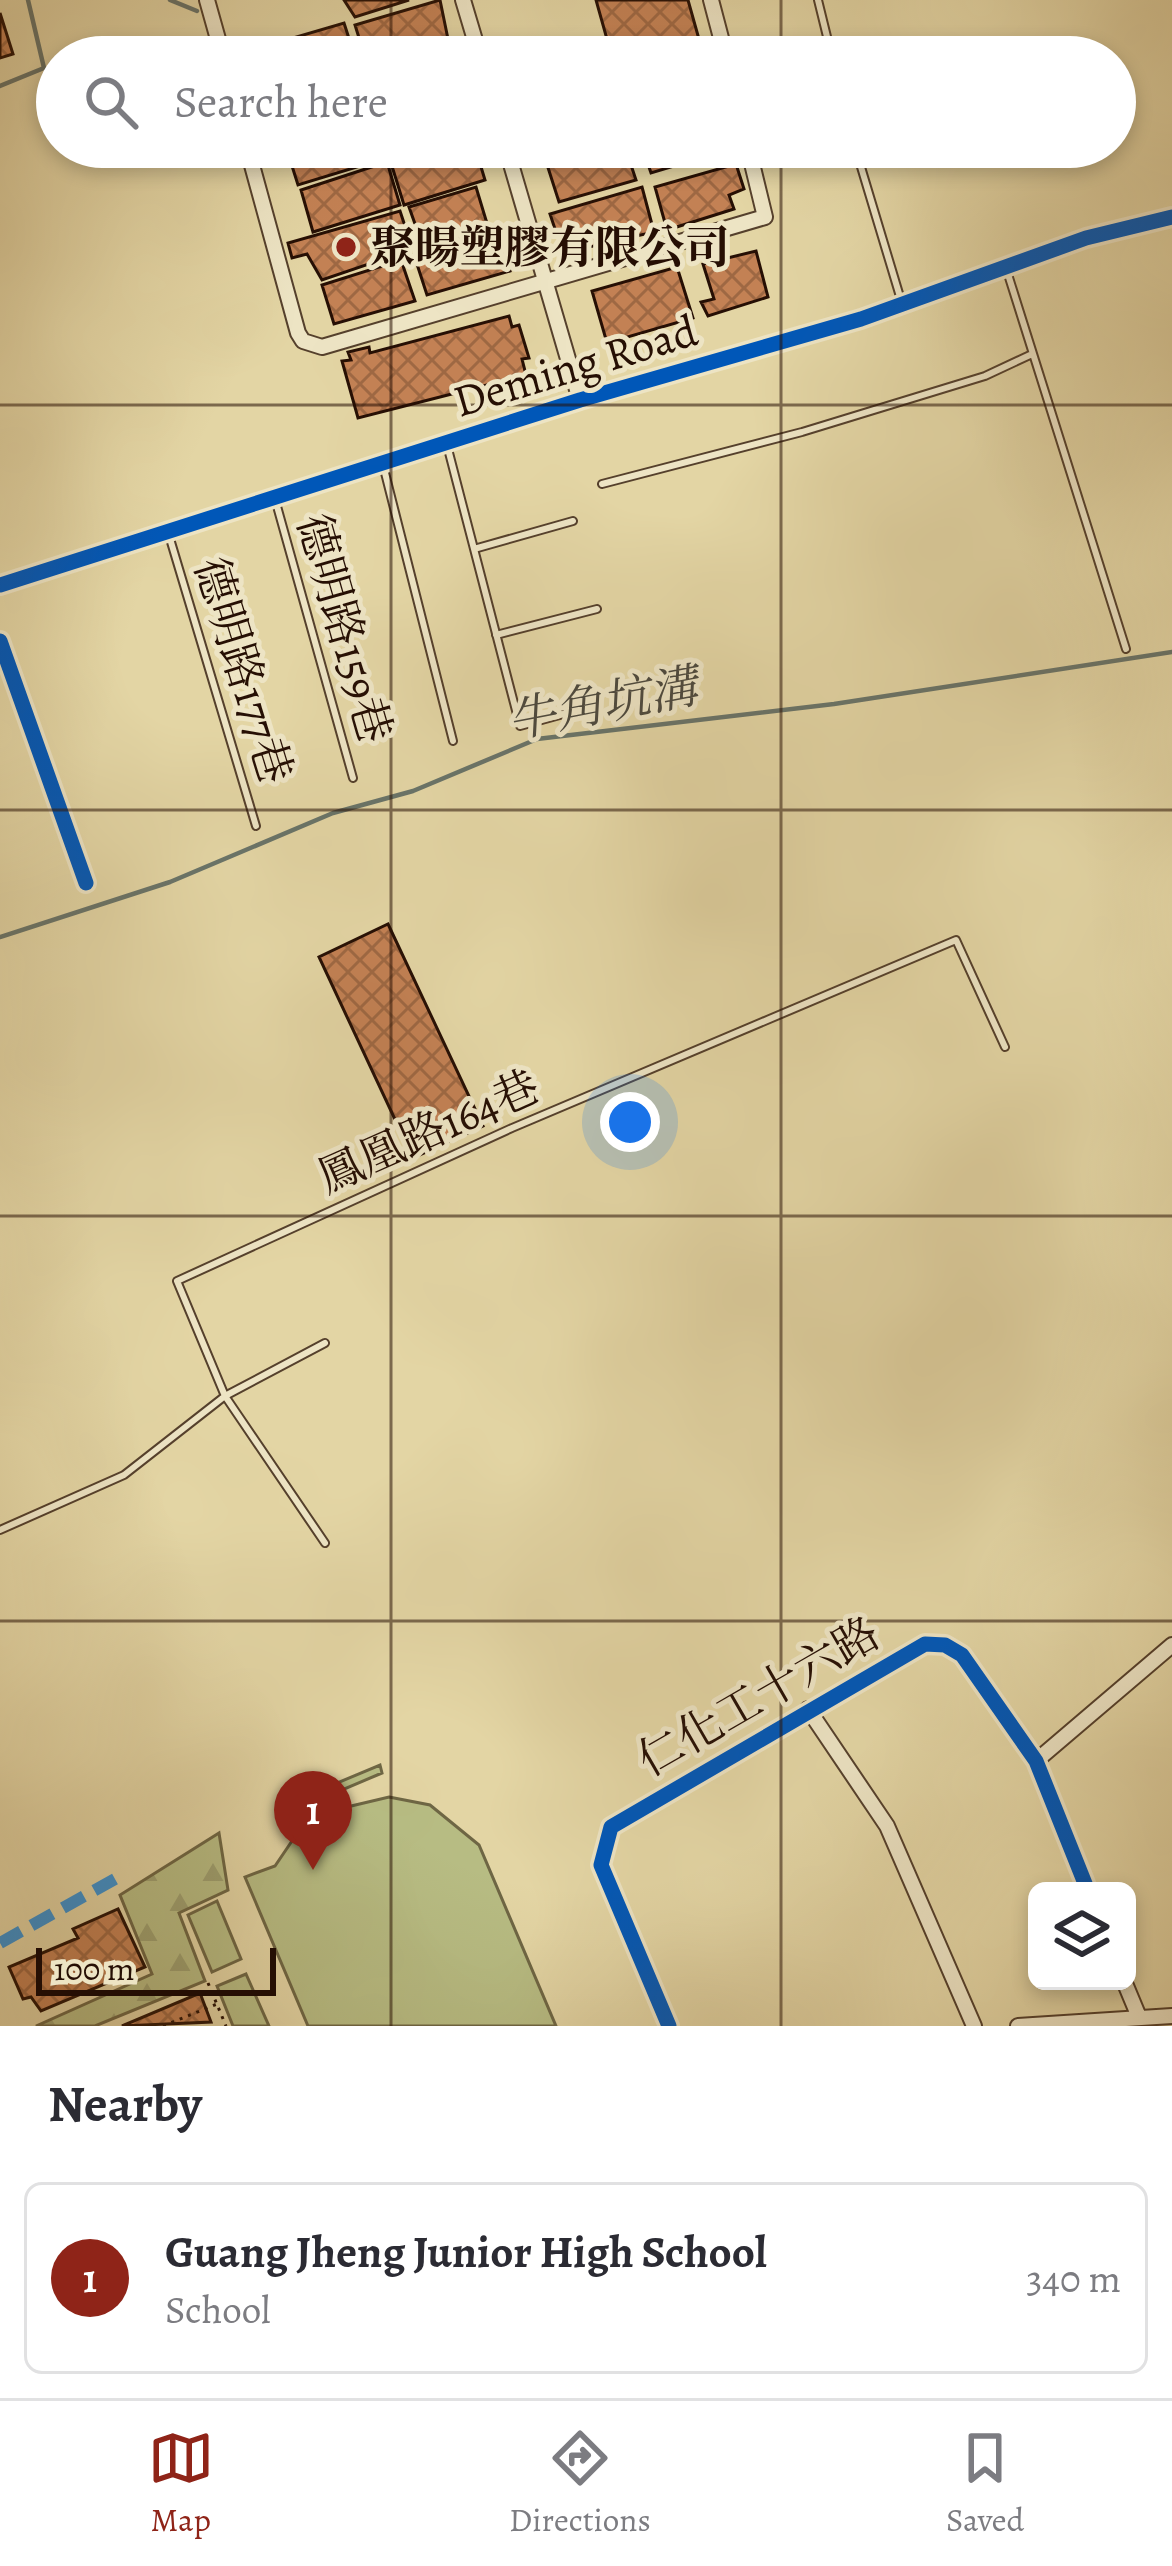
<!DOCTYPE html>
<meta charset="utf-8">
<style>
body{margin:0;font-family:Alegreya,"Noto Serif TC",serif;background:#f7f7f7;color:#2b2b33}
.controls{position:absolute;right:36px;bottom:36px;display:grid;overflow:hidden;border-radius:18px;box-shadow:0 6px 18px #0003}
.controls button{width:108px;height:108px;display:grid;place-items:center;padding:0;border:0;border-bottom:3px solid #e1e1e2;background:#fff;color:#2b2b33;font:60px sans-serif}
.scale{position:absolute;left:36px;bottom:30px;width:240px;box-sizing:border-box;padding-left:12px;border:6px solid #260f04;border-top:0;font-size:33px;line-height:42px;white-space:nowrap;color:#260f04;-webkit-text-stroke:9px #ede4c4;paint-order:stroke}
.you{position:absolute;left:630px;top:1122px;width:42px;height:42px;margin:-30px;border:9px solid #fff;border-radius:50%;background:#1a73e8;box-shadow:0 0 0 18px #1a73e833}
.badge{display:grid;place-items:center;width:78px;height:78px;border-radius:50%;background:#8f2418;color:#fff;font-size:39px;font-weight:700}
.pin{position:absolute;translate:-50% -99px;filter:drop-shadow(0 3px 6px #0008)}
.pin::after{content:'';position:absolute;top:63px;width:42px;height:36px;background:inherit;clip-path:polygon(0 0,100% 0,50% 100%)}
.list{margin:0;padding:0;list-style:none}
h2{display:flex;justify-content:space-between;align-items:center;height:156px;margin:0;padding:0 48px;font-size:51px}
h2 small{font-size:39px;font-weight:400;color:#7c7c81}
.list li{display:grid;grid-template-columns:78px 1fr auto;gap:36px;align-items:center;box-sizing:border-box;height:192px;margin:0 24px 24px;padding:0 24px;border:3px solid #e1e1e2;border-radius:18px}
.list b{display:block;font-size:45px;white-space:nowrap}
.list p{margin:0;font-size:39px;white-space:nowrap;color:#7c7c81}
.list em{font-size:39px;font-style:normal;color:#7c7c81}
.icon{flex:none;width:66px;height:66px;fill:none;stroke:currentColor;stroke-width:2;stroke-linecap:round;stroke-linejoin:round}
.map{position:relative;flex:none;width:1172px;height:2026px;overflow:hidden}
.search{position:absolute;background:#fff;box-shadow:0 6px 18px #0003;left:36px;right:36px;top:36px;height:132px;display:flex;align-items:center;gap:30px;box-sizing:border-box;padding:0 42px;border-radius:66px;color:#7c7c81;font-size:45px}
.sheet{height:372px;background:#fff}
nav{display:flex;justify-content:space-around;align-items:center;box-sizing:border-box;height:168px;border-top:3px solid #e1e1e2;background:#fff;font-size:33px;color:#7c7c81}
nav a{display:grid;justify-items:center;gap:6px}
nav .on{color:#8f2418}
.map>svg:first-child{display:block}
.grass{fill:#b7bc83;stroke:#6e6644;stroke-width:3}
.forest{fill:url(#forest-firs);stroke:#6e6644;stroke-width:3}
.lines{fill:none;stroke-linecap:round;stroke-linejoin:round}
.stream{stroke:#697469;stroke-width:4.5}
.building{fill:url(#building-cross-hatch);stroke:#260f04;stroke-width:3}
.lane-casing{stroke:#55402c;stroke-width:10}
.street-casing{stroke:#55402c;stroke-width:18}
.path{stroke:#260f04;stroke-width:3;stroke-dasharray:3 6;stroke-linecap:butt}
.lane{stroke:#ede4c4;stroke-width:6}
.street{stroke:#ede4c4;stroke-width:14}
.quiet{stroke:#3b92d1;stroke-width:12;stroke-dasharray:24 12;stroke-linecap:butt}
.cycleway-casing{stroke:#ede4c4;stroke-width:22}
.cycleway{stroke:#0057b8;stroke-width:15}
.grid{fill:none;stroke:#260f04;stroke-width:3;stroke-opacity:0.55}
.poi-dot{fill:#8f2418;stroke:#ede4c4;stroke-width:4.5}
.labels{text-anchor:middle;stroke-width:10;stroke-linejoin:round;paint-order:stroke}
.poi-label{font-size:45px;font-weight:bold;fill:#260f04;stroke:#ede4c4;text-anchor:start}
.street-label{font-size:45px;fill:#260f04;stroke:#ede4c4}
.water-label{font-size:48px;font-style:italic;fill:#4d4a3f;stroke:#ede4c4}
</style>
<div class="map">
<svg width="1172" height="2026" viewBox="0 0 1172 2026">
<defs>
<pattern id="forest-firs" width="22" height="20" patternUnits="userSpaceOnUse" patternTransform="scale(3)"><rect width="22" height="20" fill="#b7bc83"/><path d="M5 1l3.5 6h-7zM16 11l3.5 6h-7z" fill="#9da070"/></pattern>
<pattern id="building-cross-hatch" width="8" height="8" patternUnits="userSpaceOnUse" patternTransform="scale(3)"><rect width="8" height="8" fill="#c38154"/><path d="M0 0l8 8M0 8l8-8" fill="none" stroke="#9e6843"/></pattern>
</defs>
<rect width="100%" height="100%" fill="#e3d5a4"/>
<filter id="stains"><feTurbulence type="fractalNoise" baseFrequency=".00167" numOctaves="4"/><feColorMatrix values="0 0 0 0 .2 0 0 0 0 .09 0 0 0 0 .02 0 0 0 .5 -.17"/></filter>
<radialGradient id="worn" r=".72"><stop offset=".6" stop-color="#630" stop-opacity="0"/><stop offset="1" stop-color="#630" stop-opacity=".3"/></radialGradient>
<!-- grass -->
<path class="grass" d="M 380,1765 L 382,1773 L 283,1815 L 280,1807 Z
M 389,1797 L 430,1805 L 479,1845 L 556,2026 L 308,2026 L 245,1877 L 275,1866 L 292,1841 L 326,1812 Z
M 217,1901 L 241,1959 L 212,1972 L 188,1915 Z
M 246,1974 L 269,2026 L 233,2026 L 217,1986 Z"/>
<!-- forest -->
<path class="forest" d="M 219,1833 L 228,1890 L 179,1913 L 205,1981 L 95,2026 L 36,2026 L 152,1974 L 120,1895 Z"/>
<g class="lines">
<!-- stream -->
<path class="stream" d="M 170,0 L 197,11
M 0,86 L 44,68 L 28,0
M 0,937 L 170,882 L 333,813 L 413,791 L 537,739 L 834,704 L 1172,652"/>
</g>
<!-- building -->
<path class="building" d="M 344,0 L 409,0 L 355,17 Z
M 440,0 L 448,39 L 365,57 L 355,25 Z
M 596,0 L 688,0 L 704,57 L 612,57 Z
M 0,13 L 13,54 L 0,58 Z
M 344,23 L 355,57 L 264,57 L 262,47 Z
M 454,47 L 457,57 L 421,57 Z
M 286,147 L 379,147 L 383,159 L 298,185 Z
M 390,147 L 435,147 L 394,159 Z
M 442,147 L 475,147 L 485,180 L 404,205 L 391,163 Z
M 561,147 L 625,147 L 636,180 L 559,202 L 543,152 Z
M 642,147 L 722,147 L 724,151 L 651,173 Z
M 387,162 L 400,205 L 313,232 L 301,190 Z
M 736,164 L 744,189 L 729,195 L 734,209 L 667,230 L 655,187 Z
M 476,187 L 489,230 L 425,252 L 409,207 Z
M 642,187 L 654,232 L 572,251 L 567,232 L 557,235 L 550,214 Z
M 400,211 L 405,226 L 396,229 L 404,252 L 322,280 L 307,254 L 292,258 L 288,243 Z
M 497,229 L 510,271 L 427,295 L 414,255 Z
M 756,251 L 768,297 L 708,316 L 701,302 L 714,299 L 703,264 Z
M 401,260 L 415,301 L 334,324 L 322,285 Z
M 677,267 L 693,318 L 607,343 L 592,291 Z
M 509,316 L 512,327 L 519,325 L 529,358 L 522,359 L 526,375 L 358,418 L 342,361 L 351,360 L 348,352 L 369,347 L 370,353 Z
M 388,924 L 483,1126 L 413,1158 L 319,957 Z
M 118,1909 L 145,1967 L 41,2011 L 31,1997 L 23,1999 L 9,1967 L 78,1938 L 73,1929 Z
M 200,1993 L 211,2022 L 122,2026 Z"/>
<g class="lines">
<defs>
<path id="lane" d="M 818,0 L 832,57
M 855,147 L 901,300
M 1006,268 L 1126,649
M 447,445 L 520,726 L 578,710
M 383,465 L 453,741
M 602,484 L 802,432 L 985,376 L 1030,355
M 275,499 L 353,778
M 168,532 L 256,826
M 474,549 L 573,521
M 496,635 L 597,609
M 325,1343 L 225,1396 L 325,1543
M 0,1530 L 124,1475 L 225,1396 L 177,1281 L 512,1128 L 956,940 L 1005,1047"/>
<path id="street" d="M 207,0 L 223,57
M 463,0 L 480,57
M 711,0 L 726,57
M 247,147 L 298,333 L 303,341 L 322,347 L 765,217 L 748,147
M 506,147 L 580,400
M 0,585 L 580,400 L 861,319 L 1086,238 L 1172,217
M 0,641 L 86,883
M 808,1709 L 887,1826 L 974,2026
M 1036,1761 L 1172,1645
M 1124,1981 L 1139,2017
M 669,2026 L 601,1865 L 611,1827 L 925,1644 L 945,1645 L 962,1655 L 1036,1761 L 1088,1891
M 1018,2026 L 1172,2016"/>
</defs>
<!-- lane casing -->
<use href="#lane" class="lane-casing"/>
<!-- street casing -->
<use href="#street" class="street-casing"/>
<!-- path -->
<path class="path" d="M 208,1983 L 226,2026
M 163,2026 L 217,2004"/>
<!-- lane -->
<use href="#lane" class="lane"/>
<!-- street -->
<use href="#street" class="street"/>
<!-- quiet -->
<path class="quiet" d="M 0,1943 L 115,1879"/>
<defs>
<path id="cycleway" d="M 0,585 L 580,400 L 861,319 L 1086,238 L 1172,217
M 0,641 L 86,883
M 669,2026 L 601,1865 L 611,1827 L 925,1644 L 945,1645 L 962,1655 L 1036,1761 L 1088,1891"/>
</defs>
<!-- cycleway casing -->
<use href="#cycleway" class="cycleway-casing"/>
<!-- cycleway -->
<use href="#cycleway" class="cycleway"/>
</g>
<!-- grid -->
<path class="grid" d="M 391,0 L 391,57M 781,0 L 781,57M 391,147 L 391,2026M 781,147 L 781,2026M 0,405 L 1172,405M 0,810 L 1172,810M 0,1216 L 1172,1216M 0,1621 L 1172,1621"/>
<!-- markers -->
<circle class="poi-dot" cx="346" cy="247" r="12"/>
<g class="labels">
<!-- poi labels -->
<g class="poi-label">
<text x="370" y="263">聚暘塑膠有限公司</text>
</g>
<!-- street labels -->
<g class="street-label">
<text transform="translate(575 365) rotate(-17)" y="16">Deming Road</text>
<text transform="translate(345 628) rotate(74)" y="16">德明路159巷</text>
<text transform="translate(244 670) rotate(73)" y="16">德明路177巷</text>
<text transform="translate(428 1131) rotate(-24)" y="16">鳳凰路164巷</text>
<text transform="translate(758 1696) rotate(-30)" y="16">仁化工十六路</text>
</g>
<!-- water labels -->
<g class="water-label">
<text transform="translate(602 703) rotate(-11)" y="17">牛角坑溝</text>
</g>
</g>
<rect width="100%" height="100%" filter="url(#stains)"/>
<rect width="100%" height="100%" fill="url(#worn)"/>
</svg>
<div class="controls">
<button><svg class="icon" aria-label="layers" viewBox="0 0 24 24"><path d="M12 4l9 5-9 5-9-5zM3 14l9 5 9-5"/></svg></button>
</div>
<div class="scale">100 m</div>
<div class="you"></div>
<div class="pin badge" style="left:313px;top:1870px">1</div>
<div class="search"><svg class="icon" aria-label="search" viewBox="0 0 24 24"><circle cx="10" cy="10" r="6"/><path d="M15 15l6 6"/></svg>Search here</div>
</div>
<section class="sheet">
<h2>Nearby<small></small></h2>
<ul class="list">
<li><span class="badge">1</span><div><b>Guang Jheng Junior High School</b><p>School</p></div><em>340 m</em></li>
</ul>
</section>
<nav>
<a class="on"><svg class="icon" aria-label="map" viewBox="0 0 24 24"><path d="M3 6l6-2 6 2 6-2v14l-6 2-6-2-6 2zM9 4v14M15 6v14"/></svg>Map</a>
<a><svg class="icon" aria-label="directions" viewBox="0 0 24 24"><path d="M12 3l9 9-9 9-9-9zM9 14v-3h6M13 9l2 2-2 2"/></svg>Directions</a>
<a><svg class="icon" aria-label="saved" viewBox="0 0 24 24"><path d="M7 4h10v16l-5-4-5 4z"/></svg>Saved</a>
</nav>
